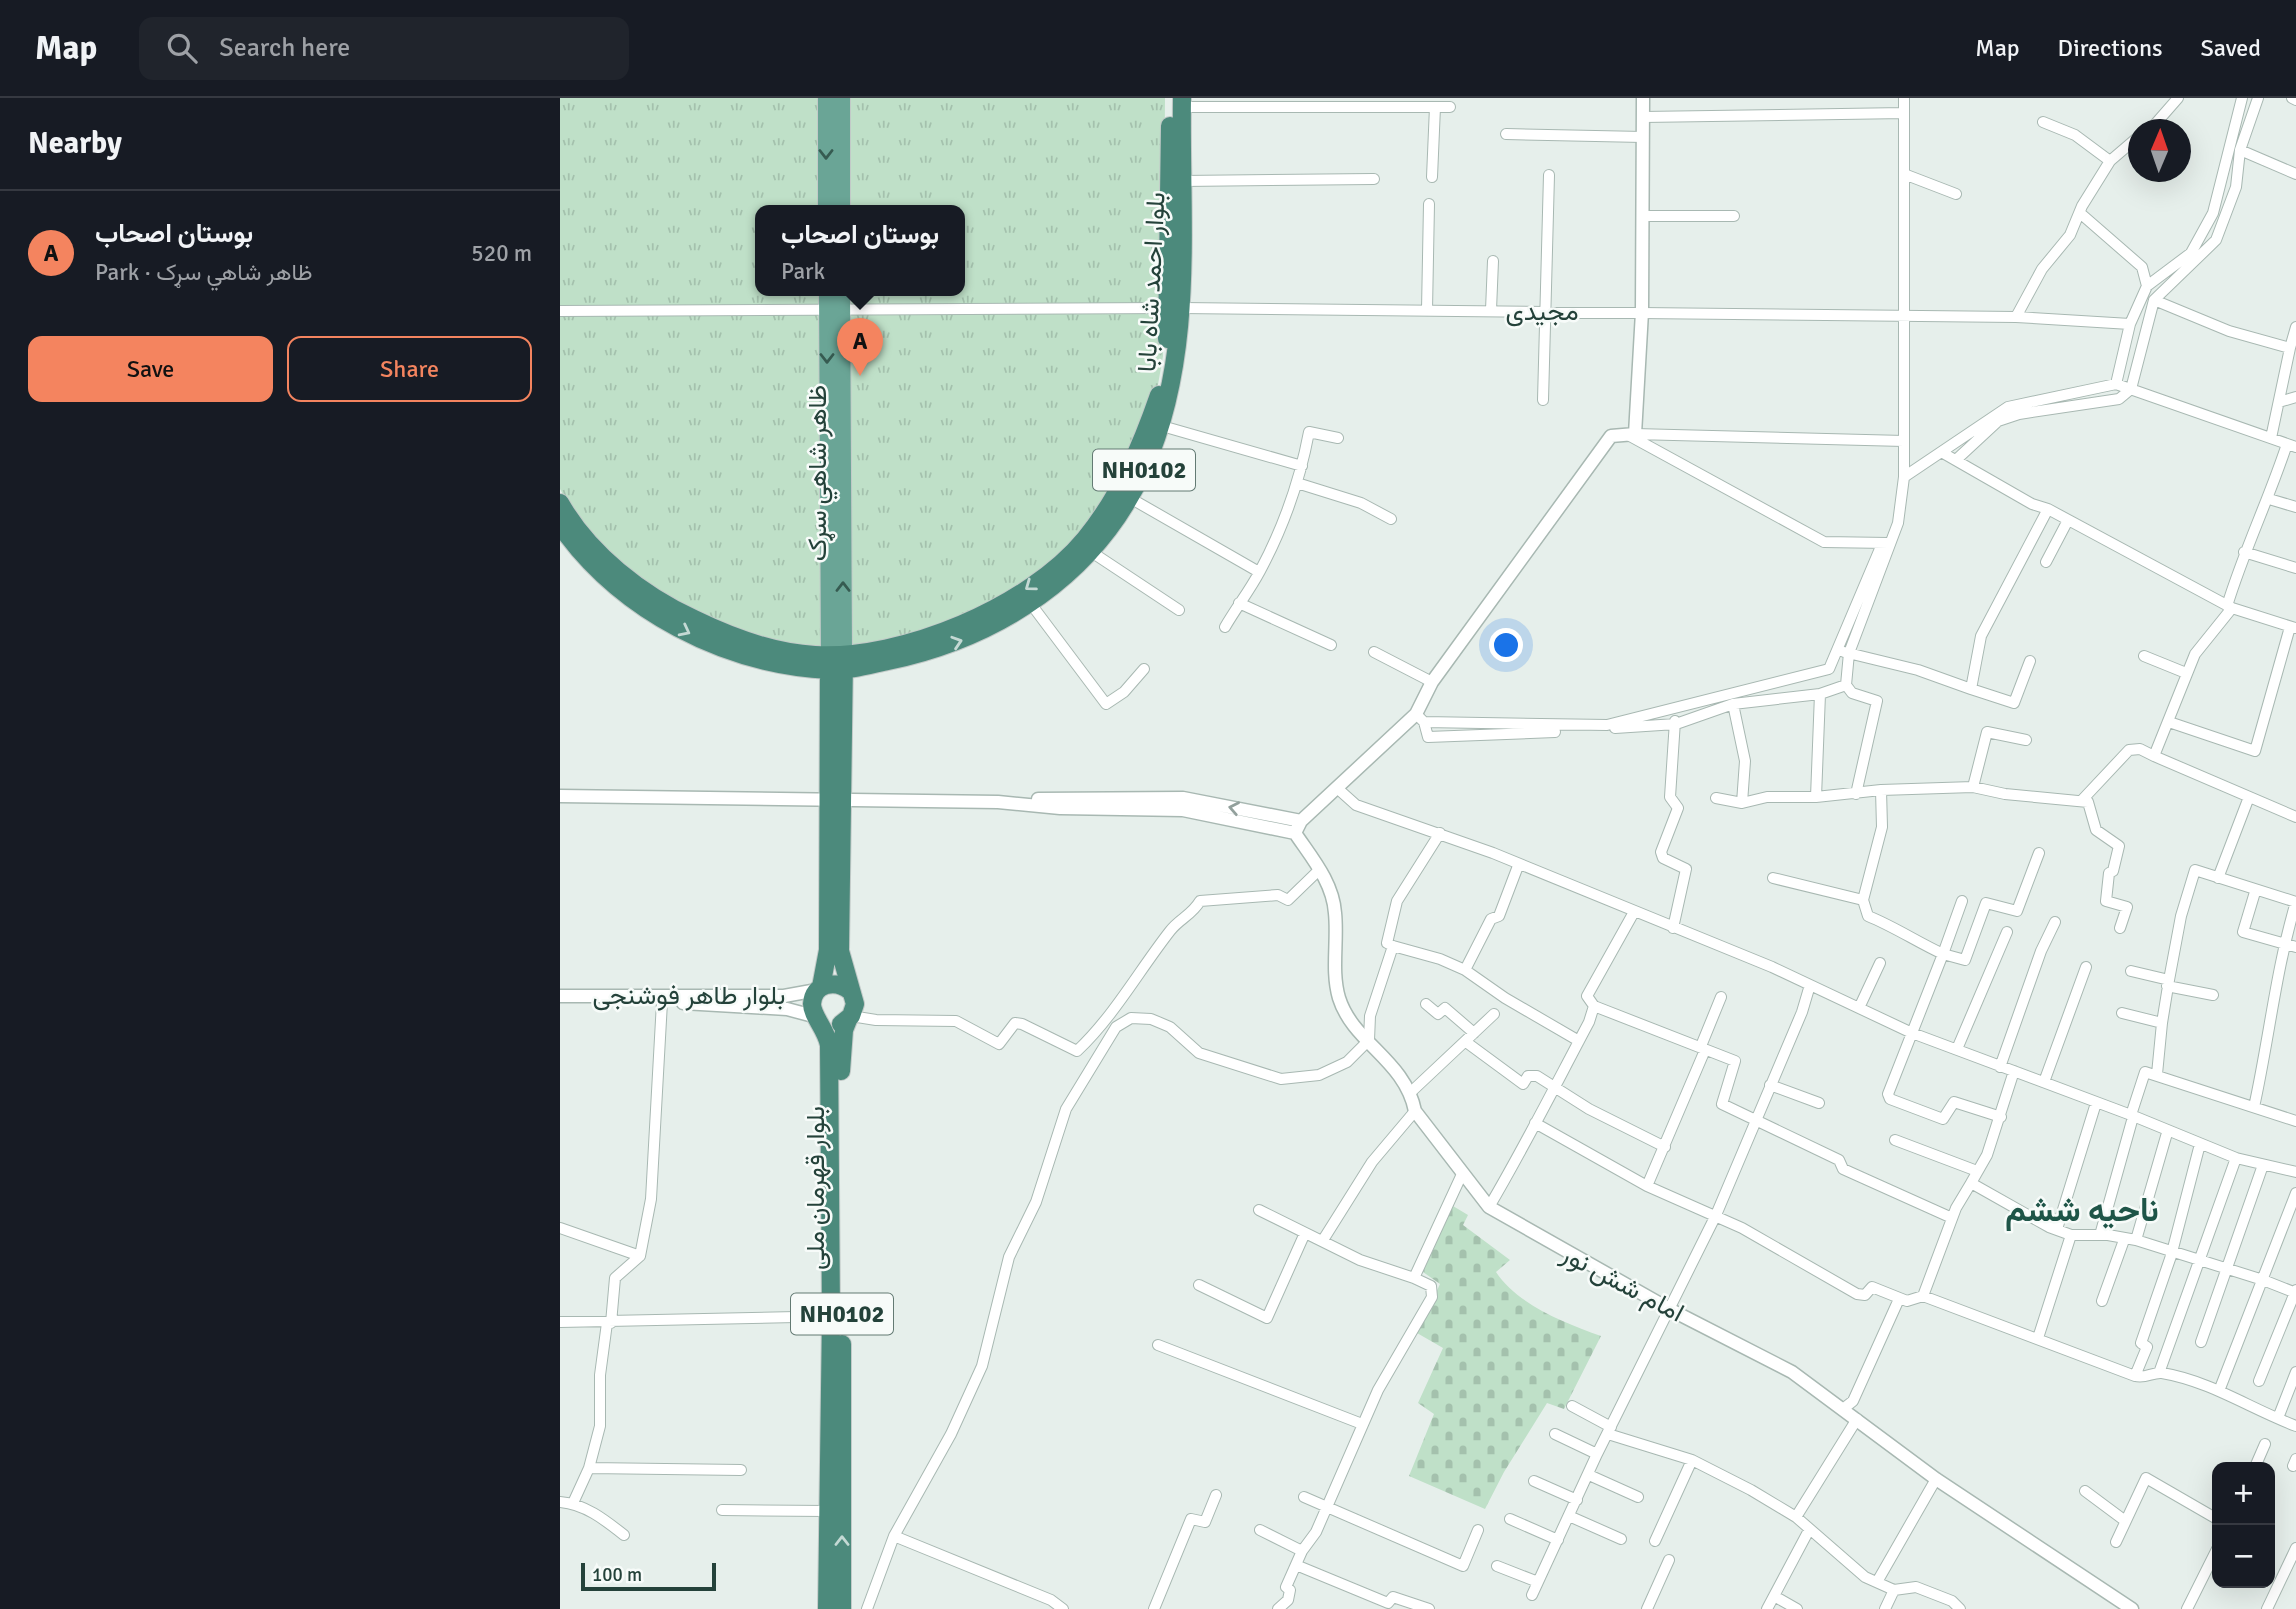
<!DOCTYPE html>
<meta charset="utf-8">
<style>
body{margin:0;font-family:Signika,Vazirmatn,sans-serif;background:#20242c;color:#f1f3f6}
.controls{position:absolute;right:21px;bottom:21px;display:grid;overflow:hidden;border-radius:14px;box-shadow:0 7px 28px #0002}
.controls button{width:63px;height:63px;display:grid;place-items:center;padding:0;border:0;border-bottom:2px solid #363941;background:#171b24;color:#f1f3f6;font:35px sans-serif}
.compass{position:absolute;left:1568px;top:21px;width:63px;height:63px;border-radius:50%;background:#171b24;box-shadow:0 7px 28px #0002;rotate:2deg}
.scale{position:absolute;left:21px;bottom:18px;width:135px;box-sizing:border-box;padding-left:7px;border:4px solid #24423a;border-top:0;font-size:19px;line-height:24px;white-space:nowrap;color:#24423a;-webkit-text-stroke:5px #f7fbf9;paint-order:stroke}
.you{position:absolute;left:947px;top:548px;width:24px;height:24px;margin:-18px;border:5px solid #fff;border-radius:50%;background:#1a73e8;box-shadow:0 0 0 10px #1a73e833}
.badge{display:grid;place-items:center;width:46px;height:46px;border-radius:50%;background:#f4845f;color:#111;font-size:23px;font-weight:700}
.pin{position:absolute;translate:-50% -58px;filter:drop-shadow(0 2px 4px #0008)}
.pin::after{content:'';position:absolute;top:37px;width:24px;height:21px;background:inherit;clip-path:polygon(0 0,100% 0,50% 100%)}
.popup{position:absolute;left:195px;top:107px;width:210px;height:91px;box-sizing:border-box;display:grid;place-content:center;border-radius:14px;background:#171b24;filter:drop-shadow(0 2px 5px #0005);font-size:23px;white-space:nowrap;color:#9ea1a6}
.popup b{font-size:26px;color:#f1f3f6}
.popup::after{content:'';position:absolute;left:50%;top:100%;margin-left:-14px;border:14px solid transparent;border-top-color:#171b24}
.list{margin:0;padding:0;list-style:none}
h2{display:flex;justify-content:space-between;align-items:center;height:91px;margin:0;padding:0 28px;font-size:30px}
h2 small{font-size:23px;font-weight:400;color:#9ea1a6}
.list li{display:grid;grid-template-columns:46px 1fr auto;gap:21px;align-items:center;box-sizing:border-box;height:126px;padding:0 28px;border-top:2px solid #363941}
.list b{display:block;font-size:26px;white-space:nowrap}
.list p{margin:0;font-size:23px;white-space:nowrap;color:#9ea1a6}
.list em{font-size:23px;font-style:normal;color:#9ea1a6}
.actions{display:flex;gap:14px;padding:21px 28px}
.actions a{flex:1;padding:16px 0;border:2px solid #f4845f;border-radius:14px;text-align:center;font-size:24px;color:#f4845f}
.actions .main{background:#f4845f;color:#111}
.icon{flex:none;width:38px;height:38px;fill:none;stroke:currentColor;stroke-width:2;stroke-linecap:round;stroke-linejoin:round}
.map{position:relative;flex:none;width:1736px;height:1511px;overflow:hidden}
header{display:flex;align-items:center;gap:42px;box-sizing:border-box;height:98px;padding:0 35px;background:#171b24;border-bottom:2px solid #363941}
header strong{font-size:33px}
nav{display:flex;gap:38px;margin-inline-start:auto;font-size:24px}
.search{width:490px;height:63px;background:#20242c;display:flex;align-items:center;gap:18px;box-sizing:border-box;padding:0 24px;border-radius:14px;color:#9ea1a6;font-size:26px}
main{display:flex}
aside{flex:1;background:#171b24}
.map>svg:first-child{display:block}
.cemetery{fill:url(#cemetery-stones)}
.park{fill:url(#park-tufts);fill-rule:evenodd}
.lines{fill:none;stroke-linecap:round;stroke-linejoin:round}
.minor-casing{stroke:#a8b8b2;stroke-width:12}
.tertiary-casing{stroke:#a8b8b2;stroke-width:15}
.primary-casing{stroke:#c2cac8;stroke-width:18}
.trunk-casing{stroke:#c2cac8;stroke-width:20}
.minor{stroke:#fff;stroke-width:10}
.tertiary{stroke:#fff;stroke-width:12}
.primary{stroke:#6aa596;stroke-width:16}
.trunk{stroke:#4c8a7c;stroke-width:18}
.oneway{stroke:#365b51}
.oneway2{stroke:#c4d9d4}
.oneway3{stroke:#92a09c}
.labels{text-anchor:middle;stroke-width:5;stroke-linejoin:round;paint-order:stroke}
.shield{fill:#f7fbf9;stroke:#637a73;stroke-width:2}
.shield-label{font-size:24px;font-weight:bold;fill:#24423a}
.street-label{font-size:26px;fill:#24423a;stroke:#f7fbf9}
.district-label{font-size:33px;font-weight:bold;fill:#1f5548;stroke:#f7fbf9}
</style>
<header>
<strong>Map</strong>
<div class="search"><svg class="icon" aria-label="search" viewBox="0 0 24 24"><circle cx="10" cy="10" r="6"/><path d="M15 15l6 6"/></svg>Search here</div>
<nav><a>Map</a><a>Directions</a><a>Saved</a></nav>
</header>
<main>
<aside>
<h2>Nearby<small></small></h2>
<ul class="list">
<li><span class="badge">A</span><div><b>بوستان اصحاب</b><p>Park · ظاهر شاهي سړک</p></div><em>520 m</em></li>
</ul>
<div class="actions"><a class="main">Save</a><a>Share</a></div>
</aside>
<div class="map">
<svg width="1736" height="1511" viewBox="0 0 1736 1511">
<defs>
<pattern id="cemetery-stones" width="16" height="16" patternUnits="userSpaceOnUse" patternTransform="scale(1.75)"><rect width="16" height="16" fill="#bfe0c8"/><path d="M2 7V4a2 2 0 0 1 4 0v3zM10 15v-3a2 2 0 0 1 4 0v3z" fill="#a4c1ad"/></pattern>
<pattern id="park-tufts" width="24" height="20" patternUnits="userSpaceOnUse" patternTransform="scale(1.75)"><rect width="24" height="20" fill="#bfe0c8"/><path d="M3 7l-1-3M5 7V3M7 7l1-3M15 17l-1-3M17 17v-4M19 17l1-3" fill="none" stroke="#a4c1ad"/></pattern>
</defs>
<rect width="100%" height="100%" fill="#e6efeb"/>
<!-- cemetery -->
<path class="cemetery" d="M 893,1108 L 908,1117 L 903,1127 L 950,1162 L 936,1174 C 958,1207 1005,1225 1041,1238 L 1004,1311 L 987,1305 L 944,1374 L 925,1411 L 849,1378 L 874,1316 L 858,1305 L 883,1250 L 857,1235 L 880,1186 L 863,1174 Z"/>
<!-- park -->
<path class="park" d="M 0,0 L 605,0 L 603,258 L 596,298 L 535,424 L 476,481 L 409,520 L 296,549 L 260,551 L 215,544 L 159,526 L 113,504 L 74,476 L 44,448 L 12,414 L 0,391 ZM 200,112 L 400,112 L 400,192 L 200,192 Z"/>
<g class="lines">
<defs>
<path id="minor" d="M 1732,0 L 1736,2
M 622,9 L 890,9
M 1083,19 L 1344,15
M 1483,24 L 1515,37 L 1550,63
M 1590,32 L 1618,0
M 946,36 L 1083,39
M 1680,52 L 1736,76
M 1344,76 L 1396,96
M 872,79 L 875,9
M 622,83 L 814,81
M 1520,115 L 1582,169 L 1587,188
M 1083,118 L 1174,118
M 1594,202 L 1669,233 L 1730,250 L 1736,229
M 621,210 L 1456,219 L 1570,226
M 867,212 L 869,106
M 931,212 L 933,163
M 0,213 L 608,210
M 1456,219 L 1482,171 L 1510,137 L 1522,108 L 1550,63 L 1578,39
M 1556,286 L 1570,226 L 1587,188 L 1631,155 L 1653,115 L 1682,0
M 983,302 L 989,77
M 1719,304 L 1736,299
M 602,328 L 742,368
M 1075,336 L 1344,343
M 1070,338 L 1264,444 L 1328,445
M 1711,340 L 1730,250
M 1383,355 L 1472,406 L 1488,411 L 1672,510 L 1635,556 L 1594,658 L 1580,651 L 1569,652 L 1523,701
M 1397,361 L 1438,323 L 1459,316 L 1559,301 L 1571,291 L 1594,202 L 1656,142 L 1676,89 L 1680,52 L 1698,0
M 1344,379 L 1448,309 L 1556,286 L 1736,349
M 737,385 L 801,405 L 831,421
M 570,400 L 699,474
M 1709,401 L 1736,409
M 530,453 L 619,512
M 1684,454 L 1736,470
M 1486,464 L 1507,424
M 679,505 L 771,547
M 471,506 L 546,606 L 564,594 L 584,571
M 1667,508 C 1684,452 1709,401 1727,346
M 1672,510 L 1735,530
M 665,529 C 676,510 690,492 700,473 C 723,430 740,382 749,334 L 778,340
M 814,554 L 872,584
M 1284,554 L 1358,572 L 1411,591
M 1584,558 L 1626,575
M 1470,563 L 1454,605 L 1411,591 L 1421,538 L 1488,411
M 1173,606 L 1185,663 L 1182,705
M 856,616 L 864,624 L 1047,627 L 1269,571 L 1322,446
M 864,624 L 868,639 L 995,634
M 1609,624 L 1695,653 L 1730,529
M 1055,630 L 1116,626 L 1173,606 L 1260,596 L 1286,587
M 1594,658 L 1736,719
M 1413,689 L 1427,634 L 1466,642
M 777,690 L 796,707 L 933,755 L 1212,869 L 1352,935 L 1571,1017 L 1585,974 L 1736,1023
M 1321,692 L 1413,689 L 1445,696 L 1528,704 L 1536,732 L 1559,748 L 1553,773 L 1549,775 L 1546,803 L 1567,809 L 1560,830
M 1296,696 L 1317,603 L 1292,595 L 1286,587 L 1289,555 L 1338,425 L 1344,379 L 1344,0
M 1256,699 L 1321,692 L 1322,729 L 1303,802 L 1308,818 C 1335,829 1357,844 1383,856 L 1402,803
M 1156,700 L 1182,705 L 1207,699 L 1256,699 L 1260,596
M 1213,780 L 1303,802
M 1658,780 L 1689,699
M 1695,794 L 1683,834 L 1736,849
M 1113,830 L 1126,771 L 1103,760 L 1101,754 L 1118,710 L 1110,699 L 1115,623
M 833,848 L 880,861 L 905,872 L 945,900 L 1019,943
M 905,872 L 931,821 L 939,818 L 958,768
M 1571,873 L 1609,882 L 1602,925
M 1609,882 L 1621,818 L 1635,772 L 1736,804 C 1716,871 1709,941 1694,1009
M 1607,888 L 1653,897
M 866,906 L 878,916 L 885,910 L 914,935
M 1034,908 L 1175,963 L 1162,1006 L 1279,1062 L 1283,1071 L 1392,1120
M 1299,910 L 1320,865
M 1562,915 L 1602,925 L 1597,976
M 291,918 L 316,922 L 396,923 L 439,946 L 455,925 L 462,926 L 517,953 C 554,918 578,874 610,833 C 619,821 632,817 640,803 L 718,797 L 728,802 L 759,772
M 906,944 L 963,986 L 968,978 L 977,978 L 1029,1011 L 1105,1049
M 1397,951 L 1447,834
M 1440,969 L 1481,853 L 1495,824
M 1454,973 L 1427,1057 L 1411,1085 L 1489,1129 L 1511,1137 L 1548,1137 L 1576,1142 L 1703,1182 L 1736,1195
M 1484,984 L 1526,869
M 1210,987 L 1259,1005
M 851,994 L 934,916
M 1571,1017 L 1676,1060 L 1736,1074
M 1441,1019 L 1394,1004 L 1383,1021 L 1330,1001 L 1328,996 L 1383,856 L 1405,862 L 1426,805 L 1457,813 L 1479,755
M 975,1025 L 1087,1088 L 1182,1130 L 1297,1196 L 1305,1197 L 1312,1189 L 1347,1203 L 1363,1198 L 1575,1278
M 1335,1042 L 1417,1073
M 1640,1046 L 1611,1158 L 1581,1245 L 1587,1249 L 1575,1278 C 1586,1281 1592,1274 1602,1275 C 1650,1283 1691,1311 1736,1328
M 1087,1088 L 1145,952 L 1141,948 L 1161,899
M 929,1109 C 965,1048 996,986 1029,924 L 1034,908 L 1027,898 L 1074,814
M 699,1112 L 800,1162 L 854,1180
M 0,1130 L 80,1158
M 1497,1131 L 1536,1005
M 1540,1137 L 1573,1019
M 763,1142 L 812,1064 L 855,1013
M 1576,1142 L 1607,1035
M 639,1187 L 707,1220 L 745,1135
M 1363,1198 L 1396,1110 L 1411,1085
M 1542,1203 L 1564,1142
M 0,1224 L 282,1218
M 51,1225 L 55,1180 L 80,1158 L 91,1101 L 102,904
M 1478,1240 L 1511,1137
M 1641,1244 L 1703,1067
M 598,1247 L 802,1326
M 1599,1275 L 1676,1060
M 1699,1283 L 1736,1192
M 1659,1293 L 1736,1095
M 1012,1308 L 1051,1329
M 1283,1311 L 1293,1303 L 1339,1201
M 1718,1320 L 1736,1274
M 995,1336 L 1037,1356
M 1048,1336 L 1132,1362 L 1191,1392 L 1236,1419 L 1305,1479 L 1334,1492 L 1356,1489 L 1392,1503 L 1400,1511
M 1733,1368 L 1736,1361
M 1695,1369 L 1705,1346
M 29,1370 L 181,1372
M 1029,1377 L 1078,1399
M 974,1383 L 1017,1402
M 1525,1393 L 1564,1422
M 744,1399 L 903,1468 L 918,1432
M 0,1404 C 25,1406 45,1422 64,1437
M 13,1405 L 29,1370 L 40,1328 L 40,1277 L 47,1225
M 162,1412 L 267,1413
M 1009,1418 L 1061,1441
M 1236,1419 L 1297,1321
M 950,1421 L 998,1442
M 700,1432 L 742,1453
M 334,1438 L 491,1502 L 503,1511
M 1095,1443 L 1132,1362
M 1556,1444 L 1586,1380 L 1657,1421
M 736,1467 L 828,1505 L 833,1499 L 869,1511
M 937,1468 L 978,1484
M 1317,1484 L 1376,1381
M 972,1497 L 1037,1356 L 1156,1117 L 1242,914 L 1250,887
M 1214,1498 L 1237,1511
M 307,1511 L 334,1438 L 391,1336 L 422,1268 L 449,1159 L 476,1104 L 506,1011 L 556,929 L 571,920 L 591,921 L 610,929 L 639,955 L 721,981 L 759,977 L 787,964 L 809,942 L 810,918 L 833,848 L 827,845 L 837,803 L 880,735
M 594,1511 L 631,1421 L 645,1424 L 656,1397
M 718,1511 L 728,1502 L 730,1492 L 726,1489 L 742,1453 L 756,1434 L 818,1292 L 872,1199 L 871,1188 L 854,1180 L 902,1076
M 1087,1511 L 1109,1462
M 1207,1511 L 1249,1432
M 1325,1511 L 1334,1492
M 1627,1511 L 1657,1451
M 1707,1511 L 1736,1450"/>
<path id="tertiary" d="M 1083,0 L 1082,214 L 1075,336 L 1051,338 L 872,584 L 856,616 L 741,723 L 735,735 C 751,759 773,784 775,815 C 778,843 771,873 779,900 C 793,945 845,962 855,1013 L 929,1109 L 1111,1212 L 1232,1274 L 1376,1381 L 1572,1511
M 0,698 L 438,704 L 500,710 L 623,712 L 735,735
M 478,701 L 623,700 L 741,723
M 0,898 L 224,898 L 257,892
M 123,905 L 227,911 L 257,919"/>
<path id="primary" d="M 266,0 L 266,112
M 282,0 L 282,112
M 267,192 L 269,557
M 282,192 L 284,557"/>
<path id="trunk" d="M 607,241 L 610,28
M 0,405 C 29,456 82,497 134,521 C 171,539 214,555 255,557 C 342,562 469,509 525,441 C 560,398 581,349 599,297
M 0,427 C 60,513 165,567 269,572 C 289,573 309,567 328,563 C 439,540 537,476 584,371 C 636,255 620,124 622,0
M 261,889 L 268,852 L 269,564
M 281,926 L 291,918 L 295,906 L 280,853 L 284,560
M 281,973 L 284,932 L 288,922
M 267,1511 L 271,1218 L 269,947 C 266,931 252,918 252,906 C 253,885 276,881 290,893
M 282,1511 L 282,1246"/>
</defs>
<!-- minor casing -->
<use href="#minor" class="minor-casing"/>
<!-- tertiary casing -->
<use href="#tertiary" class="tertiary-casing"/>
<!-- primary casing -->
<use href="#primary" class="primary-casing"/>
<!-- trunk casing -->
<use href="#trunk" class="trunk-casing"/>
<!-- minor -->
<use href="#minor" class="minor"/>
<!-- tertiary -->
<use href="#tertiary" class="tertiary"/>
<!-- primary -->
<use href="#primary" class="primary"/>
<!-- trunk -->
<use href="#trunk" class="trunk"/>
</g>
<!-- one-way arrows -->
<defs><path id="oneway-chevron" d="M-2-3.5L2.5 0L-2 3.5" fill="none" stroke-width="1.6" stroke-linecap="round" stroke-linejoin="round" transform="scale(1.75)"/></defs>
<g class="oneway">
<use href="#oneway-chevron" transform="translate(266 56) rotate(90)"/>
<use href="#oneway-chevron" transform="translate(267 260) rotate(90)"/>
<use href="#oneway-chevron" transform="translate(283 489) rotate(-90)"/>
</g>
<g class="oneway2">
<use href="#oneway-chevron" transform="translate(470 488) rotate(144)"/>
<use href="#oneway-chevron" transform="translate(125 533) rotate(27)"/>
<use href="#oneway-chevron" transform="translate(397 544) rotate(-18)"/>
<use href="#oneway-chevron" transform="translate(282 1443) rotate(-90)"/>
</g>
<use class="oneway3" href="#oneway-chevron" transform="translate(674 710) rotate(-169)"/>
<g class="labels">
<!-- shield labels -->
<g class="shield">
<rect x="533" y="351.5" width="102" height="41" rx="5"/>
<rect x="231" y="1195.5" width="102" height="41" rx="5"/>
</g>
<g class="shield-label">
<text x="584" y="380">NH0102</text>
<text x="282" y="1224">NH0102</text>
</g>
<!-- street labels -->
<g class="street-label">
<text transform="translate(591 184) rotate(-87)" y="9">بلوار احمد شاه بابا</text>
<text x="982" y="222">مجیدی</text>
<text transform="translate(257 375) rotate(-90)" y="9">ظاهر شاهي سړک</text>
<text x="129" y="906">بلوار طاهر فوشنجی</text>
<text transform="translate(255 1090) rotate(-90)" y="9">بلوار قهرمان ملی</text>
<text transform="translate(1063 1185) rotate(28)" y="9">امام شش نور</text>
</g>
<!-- district labels -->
<g class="district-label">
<text x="1522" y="1123">ناحیه ششم</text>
</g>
</g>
</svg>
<div class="controls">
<button>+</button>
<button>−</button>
</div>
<svg class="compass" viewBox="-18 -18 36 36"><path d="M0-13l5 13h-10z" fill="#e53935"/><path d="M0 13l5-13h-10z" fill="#9ea1a6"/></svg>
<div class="scale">100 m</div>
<div class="you"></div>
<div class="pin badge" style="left:300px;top:278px">A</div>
<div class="popup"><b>بوستان اصحاب</b>Park</div>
</div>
</main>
